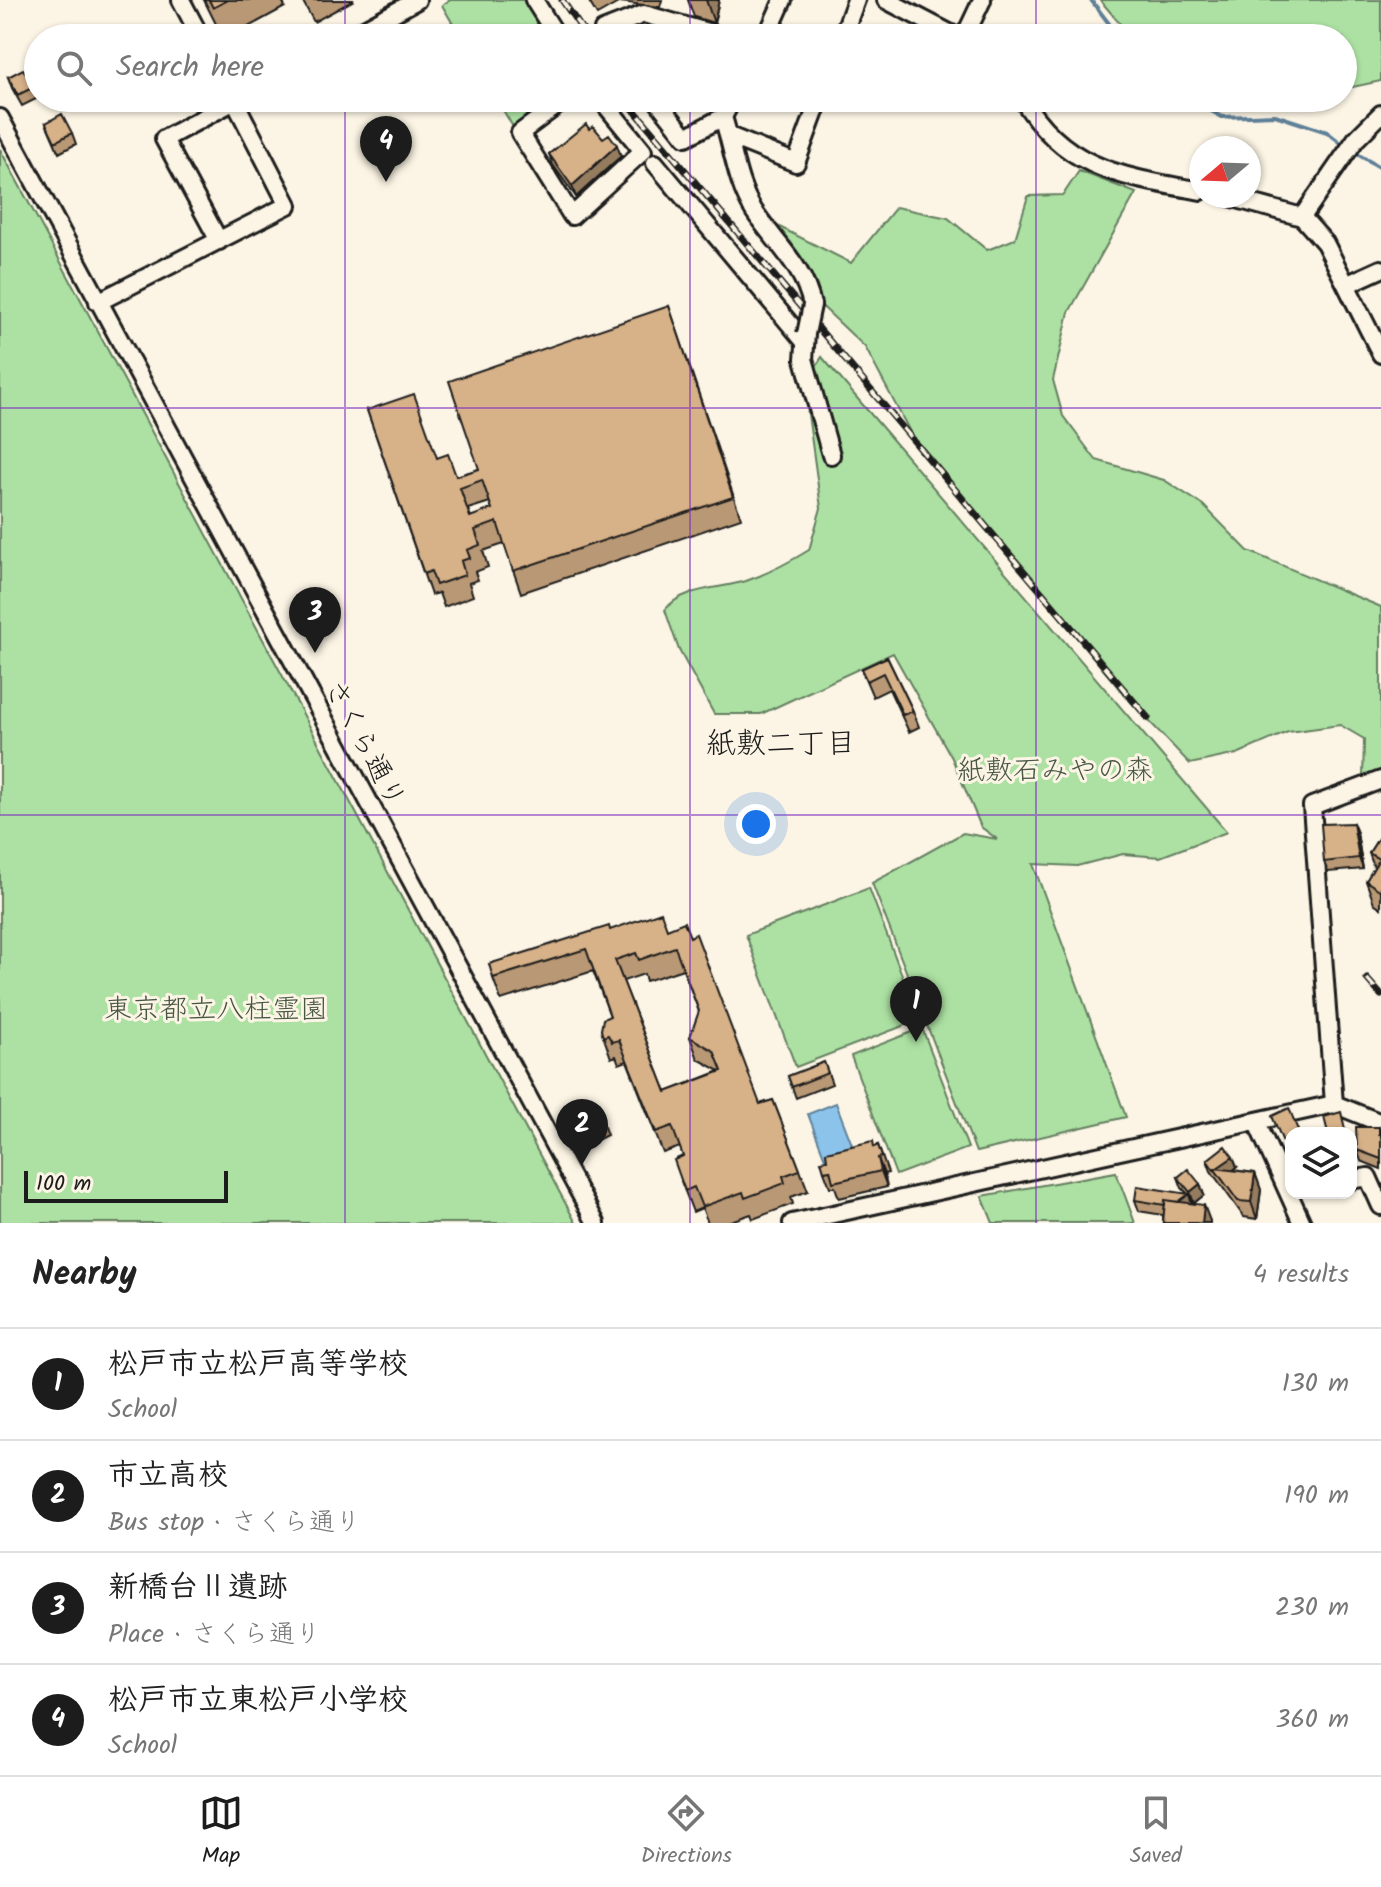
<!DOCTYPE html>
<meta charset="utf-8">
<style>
body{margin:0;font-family:Kalam,"Klee One",sans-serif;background:#f2f2f2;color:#222}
.controls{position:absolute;right:24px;bottom:24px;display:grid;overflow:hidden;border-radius:16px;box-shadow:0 2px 6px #0004}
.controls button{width:72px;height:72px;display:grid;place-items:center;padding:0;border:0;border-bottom:2px solid #e0e0e0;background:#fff;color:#222;font:40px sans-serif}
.compass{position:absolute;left:1189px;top:136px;width:72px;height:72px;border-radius:50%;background:#fff;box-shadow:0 2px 6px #0004;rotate:251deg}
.scale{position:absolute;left:24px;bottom:20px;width:204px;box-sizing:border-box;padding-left:8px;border:4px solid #1c1c1c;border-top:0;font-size:22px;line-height:28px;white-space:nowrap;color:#1c1c1c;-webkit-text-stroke:6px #fcf5e5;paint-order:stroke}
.you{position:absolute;left:756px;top:824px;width:28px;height:28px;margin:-20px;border:6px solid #fff;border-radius:50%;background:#1a73e8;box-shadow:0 0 0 12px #1a73e833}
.badge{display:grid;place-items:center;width:52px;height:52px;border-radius:50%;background:#1c1c1c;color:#fff;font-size:26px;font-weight:700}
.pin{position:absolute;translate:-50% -66px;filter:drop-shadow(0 2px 4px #0008)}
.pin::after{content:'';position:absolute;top:42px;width:28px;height:24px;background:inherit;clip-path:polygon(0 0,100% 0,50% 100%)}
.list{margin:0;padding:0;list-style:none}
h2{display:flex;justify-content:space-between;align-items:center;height:104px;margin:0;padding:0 32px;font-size:34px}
h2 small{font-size:26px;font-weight:400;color:#767676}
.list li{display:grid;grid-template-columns:52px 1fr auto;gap:24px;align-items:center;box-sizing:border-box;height:112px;padding:0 32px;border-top:2px solid #e0e0e0}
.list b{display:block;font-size:30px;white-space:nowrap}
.list p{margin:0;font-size:26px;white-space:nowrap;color:#767676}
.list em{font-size:26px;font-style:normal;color:#767676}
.icon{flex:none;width:44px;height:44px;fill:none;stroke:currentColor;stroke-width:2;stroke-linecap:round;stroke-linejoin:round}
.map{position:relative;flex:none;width:1381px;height:1223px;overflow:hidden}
.search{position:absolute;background:#fff;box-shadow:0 2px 6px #0004;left:24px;right:24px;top:24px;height:88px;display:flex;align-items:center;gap:20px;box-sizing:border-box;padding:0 28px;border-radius:44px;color:#767676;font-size:30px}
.sheet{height:552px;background:#fff}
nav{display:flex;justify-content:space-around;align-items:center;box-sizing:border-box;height:112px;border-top:2px solid #e0e0e0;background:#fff;font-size:22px;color:#767676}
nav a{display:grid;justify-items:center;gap:4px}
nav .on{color:#1c1c1c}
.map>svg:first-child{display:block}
.green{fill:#ade1a3;stroke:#647e60;stroke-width:2}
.water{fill:#8cc3ea;stroke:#5f8098;stroke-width:2}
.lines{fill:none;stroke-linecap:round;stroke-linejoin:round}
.stream{stroke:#5f8098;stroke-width:4}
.minor-casing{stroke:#1c1c1c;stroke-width:22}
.minor{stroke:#fcf5e5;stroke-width:16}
.rail-casing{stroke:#1c1c1c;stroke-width:7}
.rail{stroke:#fcf5e5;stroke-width:4;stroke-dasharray:12;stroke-linecap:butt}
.minor-bridge-casing{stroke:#1c1c1c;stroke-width:22;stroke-linecap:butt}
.minor-bridge{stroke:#fcf5e5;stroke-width:16}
.wall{fill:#b99875;stroke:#1c1c1c;stroke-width:2;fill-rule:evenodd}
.shaded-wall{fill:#967c5f;stroke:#1c1c1c;stroke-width:2}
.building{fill:#d7b188;stroke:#1c1c1c;stroke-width:2;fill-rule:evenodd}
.grid{fill:none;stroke:#7b2cbf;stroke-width:2;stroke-opacity:0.55}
.labels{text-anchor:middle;stroke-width:6;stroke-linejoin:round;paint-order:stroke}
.street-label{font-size:28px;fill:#1c1c1c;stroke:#fcf5e5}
.park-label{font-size:28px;fill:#485744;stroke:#fcf5e5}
.neighbourhood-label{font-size:30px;fill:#1c1c1c;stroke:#fcf5e5}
</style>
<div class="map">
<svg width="1381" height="1223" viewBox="0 0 1381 1223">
<rect width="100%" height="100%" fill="#fcf5e5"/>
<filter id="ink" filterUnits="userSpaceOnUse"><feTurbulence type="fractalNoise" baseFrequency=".0125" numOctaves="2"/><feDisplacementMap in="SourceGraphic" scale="16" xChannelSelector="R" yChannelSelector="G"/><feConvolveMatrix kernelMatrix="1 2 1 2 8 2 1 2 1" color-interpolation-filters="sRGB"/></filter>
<g filter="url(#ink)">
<!-- green -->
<path class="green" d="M 450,0 L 527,0 L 551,38 L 461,38 L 442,5 Z
M 1100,0 L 1381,0 L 1381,81 L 1343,89 L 1343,38 L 1132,38 Z
M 496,98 L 555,98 L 513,127 Z
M 0,149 L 576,1223 L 0,1223 Z
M 1079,171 L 1136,193 L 1069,312 L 1053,380 L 1063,416 L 1096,460 L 1164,480 L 1203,505 L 1248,551 L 1381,607 L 1381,778 L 1376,782 L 1363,778 L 1364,739 L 1340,725 L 1288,732 L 1237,754 L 1190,764 L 1127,698 L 917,445 L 865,347 L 806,291 L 748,211 L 851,263 L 896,207 L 948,218 L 987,250 L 1015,239 L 1028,196 L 1063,195 Z
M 822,357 L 1227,832 L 1160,857 L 1123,854 L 1077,866 L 1033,864 L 1126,1117 L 976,1152 L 872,883 L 963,833 L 997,839 L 981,827 L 952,758 L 893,653 L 761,714 L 714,714 L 679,650 L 665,610 C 682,587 720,589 746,581 C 769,573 788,563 809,550 L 821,508 L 804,385 Z
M 869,888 L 919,1020 L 796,1067 L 746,935 Z
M 922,1028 L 968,1148 L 896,1175 L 851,1056 Z
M 1116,1172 L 1135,1223 L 993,1223 L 982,1196 Z"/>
<!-- water -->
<path class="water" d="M 836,1103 L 854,1150 L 826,1161 L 808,1114 Z"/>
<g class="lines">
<!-- stream -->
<path class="stream" d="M 1091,0 L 1120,38
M 1188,98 L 1222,117 L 1275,115 L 1327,132 L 1345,146
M 1352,151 L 1381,168"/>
<defs>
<path id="minor" d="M 181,0 L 201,38
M 534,0 L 558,38
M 886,0 L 959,38
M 348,38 L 417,0
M 609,38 L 603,30 L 644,14 L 728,38
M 766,38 L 783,0
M 842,38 L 856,0
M 964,38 L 982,0
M 567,98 L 520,133 L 572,216 L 643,151 L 600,98
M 655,98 L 686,137 L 723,117 L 733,98
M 1022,98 C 1065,171 1125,177 1201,191
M 723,117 C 733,148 736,182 754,211 C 775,243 804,266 812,305
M 0,118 L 596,1223
M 729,136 L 796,163 L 820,98
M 655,163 L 805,342
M 1226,196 L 1302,217 L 1356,139 L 1381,114
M 1302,217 L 1325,243 L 1381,354
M 219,241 L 164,139 L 240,98
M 1348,284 L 1381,269
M 98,302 L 288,205 L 233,98
M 806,334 L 804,359 L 831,455
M 1334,1104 L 1312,806 L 1381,780
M 1256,1121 L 1302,1223
M 1351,1180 L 1368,1177 L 1381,1206
M 792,1223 L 1334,1104 L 1381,1123"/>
</defs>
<!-- minor casing -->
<use href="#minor" class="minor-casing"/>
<!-- minor -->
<use href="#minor" class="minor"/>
<defs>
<path id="rail" d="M 562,0 L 588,38
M 624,98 L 1148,718
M 1367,979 L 1381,995"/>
</defs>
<!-- rail casing -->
<use href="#rail" class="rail-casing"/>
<!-- rail -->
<use href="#rail" class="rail"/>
<defs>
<path id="minor-bridge" d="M 806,334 L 812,305"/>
</defs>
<!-- minor-bridge casing -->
<use href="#minor-bridge" class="minor-bridge-casing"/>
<!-- minor-bridge -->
<use href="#minor-bridge" class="minor-bridge"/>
</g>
<!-- wall -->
<path class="wall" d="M 204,0 L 282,0 L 285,7 L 228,38 L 223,38 Z
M 302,0 L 354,0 L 314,22 Z
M 588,0 L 662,0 L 660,7 L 620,2 L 597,15 Z
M 688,0 L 719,0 L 714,23 L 694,17 Z
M 8,77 L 34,87 L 38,98 L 22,106 L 12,88 Z
M 46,123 L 72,133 L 76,144 L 59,153 Z
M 589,129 L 603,138 L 621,156 L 576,197 L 553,165 L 549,154 Z
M 669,306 L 741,518 L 521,593 L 504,544 L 483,551 L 488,567 L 475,572 L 478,580 L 469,583 L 473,596 L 444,607 L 439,593 L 431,595 L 367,410 L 437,458 L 457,476 L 479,469 ZM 490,502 L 492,509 L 471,517 L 468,509 Z
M 887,657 L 913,711 L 919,727 L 909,732 L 889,689 L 873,697 L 861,669 Z
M 1353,823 L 1357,833 L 1363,869 L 1328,872 L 1324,862 Z
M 1381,834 L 1381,908 L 1374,903 L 1366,881 L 1374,868 L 1369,853 Z
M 667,929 L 760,1104 L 773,1100 L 808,1191 L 791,1197 L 793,1204 L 753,1219 L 751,1214 L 725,1223 L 708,1223 L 702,1208 L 693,1212 L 681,1181 L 683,1156 L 680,1147 L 663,1153 L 627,1061 L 619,1064 L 616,1056 L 611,1058 L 601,1030 L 610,1016 L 593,971 L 501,1000 L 493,978 L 611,930 ZM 683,969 L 699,1012 L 690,1037 L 698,1059 L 720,1071 L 666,1092 L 623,981 L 644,974 L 646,981 Z
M 824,1062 L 832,1084 L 796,1098 L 788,1076 Z
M 576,1116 L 603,1124 L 607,1135 L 589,1144 L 580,1127 Z
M 1379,1127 L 1381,1132 L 1381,1169 L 1361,1161 L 1357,1150 Z
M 878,1145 L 888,1173 L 884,1174 L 887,1187 L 839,1198 L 835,1187 L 830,1187 L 824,1171 Z
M 1207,1160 L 1237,1167 L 1233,1170 L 1255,1173 L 1261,1190 L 1257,1219 L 1244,1217 L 1211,1171 Z
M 1178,1177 L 1200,1184 L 1204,1195 L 1194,1203 L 1190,1198 L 1192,1204 L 1210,1221 L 1210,1223 L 1163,1223 L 1163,1215 L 1139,1211 L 1135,1200 L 1187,1193 L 1182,1188 Z"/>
<!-- shaded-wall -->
<path class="shaded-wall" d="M 706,0 L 719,0 L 714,23 Z
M 617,145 L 621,156 L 576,197 L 572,186 Z
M 1353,823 L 1357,833 L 1363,869 L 1359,858 Z
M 1233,1157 L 1237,1167 L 1222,1179 L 1215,1169 Z
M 878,1158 L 884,1174 L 887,1187 L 881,1171 Z
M 1255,1173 L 1261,1190 L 1257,1219 L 1251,1202 Z
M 1200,1184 L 1204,1195 L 1194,1203 L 1190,1192 Z
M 1189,1194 L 1192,1205 L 1173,1206 Z
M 1204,1205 L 1210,1221 L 1210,1223 L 1202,1223 Z"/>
<!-- building -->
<path class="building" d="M 209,0 L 228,0 L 213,8 Z
M 23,69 L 34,87 L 18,95 L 8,77 Z
M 62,114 L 72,133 L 55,142 L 46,123 Z
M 586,124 L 589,129 L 593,126 L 603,138 L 609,134 L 617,145 L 572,186 L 549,154 Z
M 669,306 L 733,497 L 513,571 L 497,522 L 475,530 L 480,545 L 467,550 L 470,558 L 461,561 L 465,575 L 436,585 L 431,571 L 424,574 L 367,410 L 414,394 L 437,458 L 448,454 L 456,476 L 479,469 L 449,381 ZM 482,480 L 492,509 L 470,517 L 460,488 Z
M 887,657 L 913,711 L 903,715 L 883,673 L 867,681 L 861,669 Z
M 1353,823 L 1359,858 L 1324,862 L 1321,824 Z
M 1381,834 L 1381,891 L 1366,881 L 1379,859 L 1369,853 Z
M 661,912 L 667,929 L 684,922 L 690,937 L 696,934 L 760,1104 L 773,1100 L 800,1170 L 783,1176 L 785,1183 L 745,1198 L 743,1192 L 702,1207 L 694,1187 L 685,1191 L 674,1160 L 683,1156 L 672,1126 L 656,1132 L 619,1040 L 612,1042 L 608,1035 L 603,1037 L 601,1030 L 603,1019 L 610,1016 L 586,949 L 493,978 L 489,964 L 609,926 L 610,930 ZM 675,947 L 699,1011 L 690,1037 L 714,1051 L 722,1071 L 666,1092 L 615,960 L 636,953 L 639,960 Z
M 824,1062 L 828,1073 L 792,1087 L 788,1076 Z
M 593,1107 L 603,1124 L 585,1133 L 576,1116 Z
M 1289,1108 L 1299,1133 L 1291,1133 L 1291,1161 L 1272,1116 Z
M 1341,1112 L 1346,1133 L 1328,1133 L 1324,1117 Z
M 1356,1127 L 1379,1127 L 1379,1134 L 1381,1134 L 1381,1159 L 1357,1150 Z
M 873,1141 L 874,1147 L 878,1145 L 882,1157 L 878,1158 L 881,1171 L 833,1182 L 830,1170 L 824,1171 L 821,1161 L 827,1160 L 826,1152 Z
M 1225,1146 L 1233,1157 L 1217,1168 L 1214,1168 L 1215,1169 L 1214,1170 L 1207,1160 Z
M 1214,1168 L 1255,1173 L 1251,1202 L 1238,1201 Z
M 1188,1169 L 1200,1184 L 1190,1192 L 1178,1177 Z
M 1137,1186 L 1189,1194 L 1178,1202 L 1165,1200 L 1165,1205 L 1135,1200 Z
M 1165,1200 L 1204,1205 L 1202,1223 L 1163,1223 Z"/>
</g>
<!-- grid -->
<path class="grid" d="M 345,0 L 345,38M 690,0 L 690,38M 1036,0 L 1036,38M 345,98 L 345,1223M 690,98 L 690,1223M 1036,98 L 1036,1223M 0,408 L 1381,408M 0,815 L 1381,815"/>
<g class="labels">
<!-- street labels -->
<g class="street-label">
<text transform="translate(366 743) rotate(62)" y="10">さくら通り</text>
</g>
<!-- park labels -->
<g class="park-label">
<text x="1055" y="779">紙敷石みやの森</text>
<text x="216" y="1018">東京都立八柱霊園</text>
</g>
<!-- neighbourhood labels -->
<g class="neighbourhood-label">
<text x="781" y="753">紙敷二丁目</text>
</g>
</g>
</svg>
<div class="controls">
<button><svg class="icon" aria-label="layers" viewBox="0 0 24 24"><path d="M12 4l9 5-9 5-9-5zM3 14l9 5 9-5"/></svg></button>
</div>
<svg class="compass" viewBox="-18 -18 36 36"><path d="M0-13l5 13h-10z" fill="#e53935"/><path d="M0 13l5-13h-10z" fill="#767676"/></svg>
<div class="scale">100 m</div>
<div class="you"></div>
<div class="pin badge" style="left:916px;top:1042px">1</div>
<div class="pin badge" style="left:582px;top:1165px">2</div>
<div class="pin badge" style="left:315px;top:653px">3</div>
<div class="pin badge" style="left:386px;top:182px">4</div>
<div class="search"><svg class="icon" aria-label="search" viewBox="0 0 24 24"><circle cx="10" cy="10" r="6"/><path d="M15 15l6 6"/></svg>Search here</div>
</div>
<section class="sheet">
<h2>Nearby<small>4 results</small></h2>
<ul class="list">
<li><span class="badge">1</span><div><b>松戸市立松戸高等学校</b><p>School</p></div><em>130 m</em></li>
<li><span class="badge">2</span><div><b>市立高校</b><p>Bus stop · さくら通り</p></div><em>190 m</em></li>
<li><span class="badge">3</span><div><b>新橋台Ⅱ遺跡</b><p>Place · さくら通り</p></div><em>230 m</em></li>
<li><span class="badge">4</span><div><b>松戸市立東松戸小学校</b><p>School</p></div><em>360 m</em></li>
</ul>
</section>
<nav>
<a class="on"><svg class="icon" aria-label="map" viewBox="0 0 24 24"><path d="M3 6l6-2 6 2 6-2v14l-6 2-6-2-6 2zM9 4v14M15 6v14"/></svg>Map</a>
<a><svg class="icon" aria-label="directions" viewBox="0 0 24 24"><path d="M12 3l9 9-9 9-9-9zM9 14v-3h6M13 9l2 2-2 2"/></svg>Directions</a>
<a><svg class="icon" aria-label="saved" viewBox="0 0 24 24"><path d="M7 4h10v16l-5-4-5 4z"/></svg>Saved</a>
</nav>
